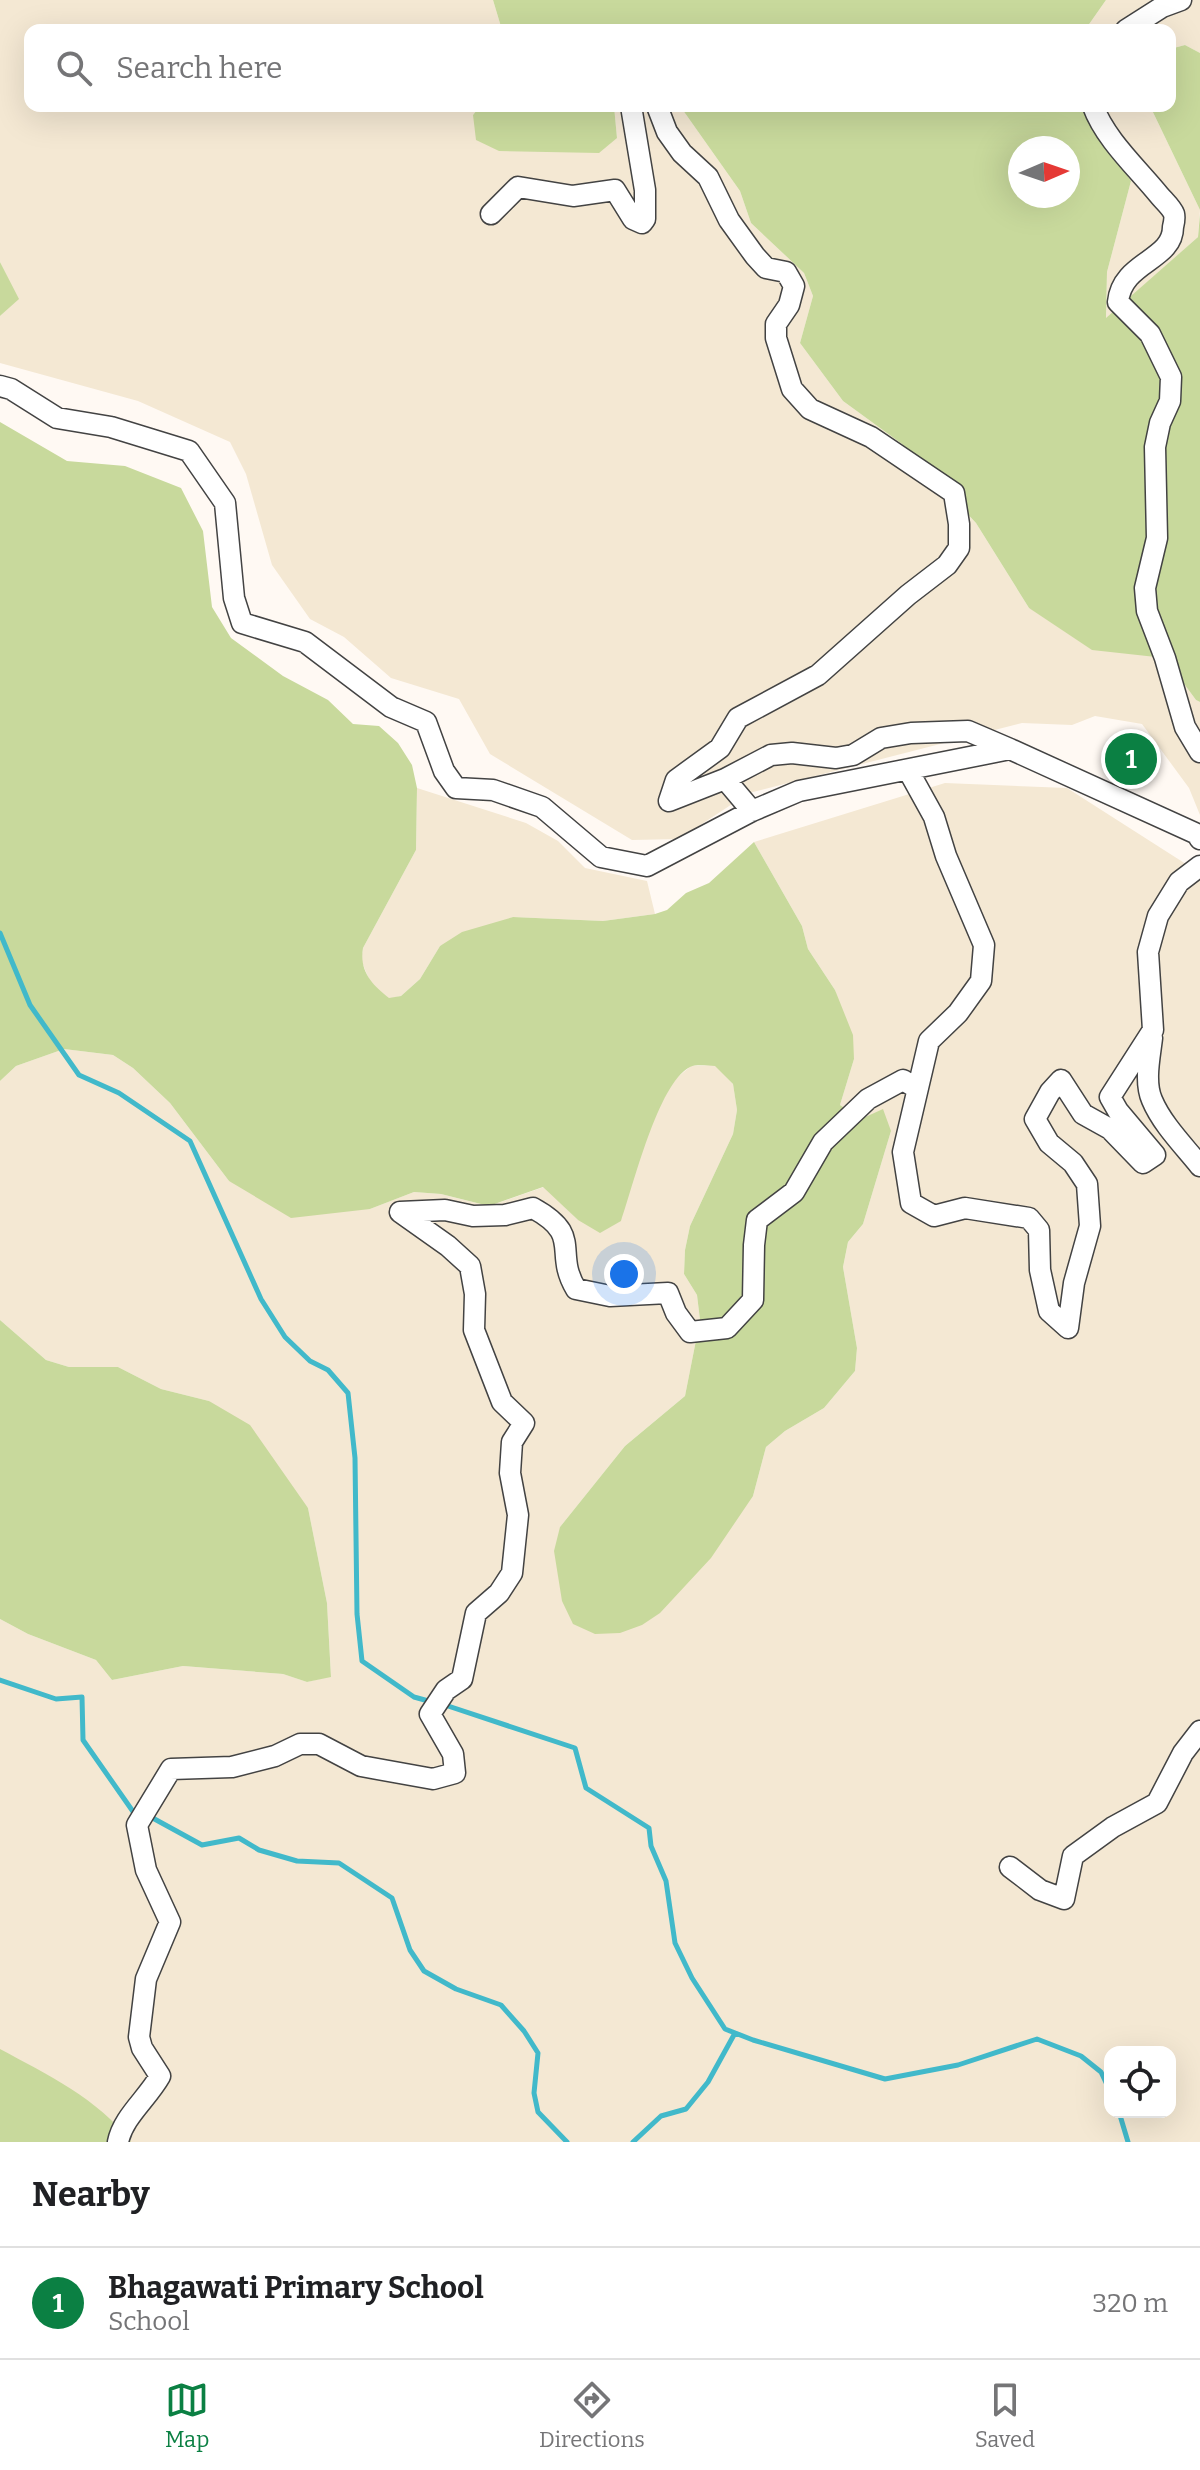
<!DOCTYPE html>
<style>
body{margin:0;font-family:Bitter,serif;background:#f2f2f2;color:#202124}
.controls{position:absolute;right:24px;bottom:24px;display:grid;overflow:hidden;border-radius:16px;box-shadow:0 8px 32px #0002}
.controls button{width:72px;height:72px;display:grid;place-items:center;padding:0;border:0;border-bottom:2px solid #e0e0e0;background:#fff;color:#202124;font:40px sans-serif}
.compass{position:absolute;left:1008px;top:136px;width:72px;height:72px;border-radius:50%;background:#fff;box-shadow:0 8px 32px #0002;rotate:88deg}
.you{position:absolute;left:624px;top:1274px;width:28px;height:28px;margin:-20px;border:6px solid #fff;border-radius:50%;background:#1a73e8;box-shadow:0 0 0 12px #1a73e833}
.badge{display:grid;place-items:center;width:52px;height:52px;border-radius:50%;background:#0b8043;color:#fff;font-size:26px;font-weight:700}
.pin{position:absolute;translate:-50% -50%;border:4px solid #fff;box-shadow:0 2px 8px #0006}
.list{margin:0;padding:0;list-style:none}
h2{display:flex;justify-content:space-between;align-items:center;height:104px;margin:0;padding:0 32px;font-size:34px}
h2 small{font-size:26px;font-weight:400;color:#757577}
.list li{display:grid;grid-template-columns:52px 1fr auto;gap:24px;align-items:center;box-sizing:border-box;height:112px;padding:0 32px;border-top:2px solid #e0e0e0}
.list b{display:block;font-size:30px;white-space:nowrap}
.list p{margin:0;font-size:26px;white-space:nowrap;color:#757577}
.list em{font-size:26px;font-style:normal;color:#757577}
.icon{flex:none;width:44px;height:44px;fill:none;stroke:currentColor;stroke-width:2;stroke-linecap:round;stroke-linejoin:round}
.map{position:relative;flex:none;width:1200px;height:2142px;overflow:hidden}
.search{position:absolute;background:#fff;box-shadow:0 8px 32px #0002;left:24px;right:24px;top:24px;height:88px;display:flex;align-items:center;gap:20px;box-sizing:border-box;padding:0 28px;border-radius:16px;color:#757577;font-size:30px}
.sheet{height:216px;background:#fff}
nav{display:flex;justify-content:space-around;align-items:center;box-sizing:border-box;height:112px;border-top:2px solid #e0e0e0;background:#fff;font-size:22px;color:#757577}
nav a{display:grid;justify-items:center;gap:4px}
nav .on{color:#0b8043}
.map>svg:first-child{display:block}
.farmland{fill:#f4e8d3;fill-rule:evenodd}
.forest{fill:#c8d99c;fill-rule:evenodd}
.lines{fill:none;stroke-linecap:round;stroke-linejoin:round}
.stream{stroke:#41b9ca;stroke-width:5}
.minor-casing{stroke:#434343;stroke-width:23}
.minor{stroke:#fff;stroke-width:20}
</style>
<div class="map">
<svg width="1200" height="2142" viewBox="0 0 1200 2142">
<rect width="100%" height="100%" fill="#fff9f3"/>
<!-- farmland -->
<path class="farmland" d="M 0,0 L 493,0 L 502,30 L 30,30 L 30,106 L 480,106 L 473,115 L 617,138 L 614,106 L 680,106 L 740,191 L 751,223 L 804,273 L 813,296 L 800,343 L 843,401 L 902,444 L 976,523 L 1029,608 L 1165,658 L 1196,700 L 1200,702 L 1200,815 L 1189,788 L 1142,724 L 1095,716 L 1072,725 L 1022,723 L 749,793 L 679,839 L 632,840 L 490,754 L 459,699 L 391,678 L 344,637 L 310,619 L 272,565 L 246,474 L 230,442 L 138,401 L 0,363 L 0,316 L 18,299 L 0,262 Z
M 1106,0 L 1200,0 L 1200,53 L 1185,45 L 1170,49 L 1170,30 L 1085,30 Z
M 1082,106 L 1150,106 L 1200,210 L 1198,237 L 1106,319 L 1107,272 L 1131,181 L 1089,121 Z
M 945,783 L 1067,788 L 1200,873 L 1200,2142 L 0,2142 L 0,1619 L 28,1634 L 96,1660 L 112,1680 L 183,1666 L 283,1674 L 307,1682 L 331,1676 L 327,1603 L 308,1508 L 209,1401 L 161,1389 L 118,1367 L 69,1367 L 46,1360 L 0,1320 L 0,1081 L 16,1066 L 64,1049 L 113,1055 L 133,1068 L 170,1103 L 229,1181 L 370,1209 L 414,1192 L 441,1194 L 489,1206 L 544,1187 L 578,1220 L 662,1102 L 673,1081 L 691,1066 L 715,1065 L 733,1084 L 737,1110 L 733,1134 L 690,1226 L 685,1250 L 684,1274 L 697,1295 L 700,1320 L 685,1396 L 625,1446 L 560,1527 L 753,1496 L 766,1447 L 785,1431 L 824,1408 L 855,1371 L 857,1348 L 843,1267 L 848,1242 L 863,1224 L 891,1131 L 861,1119 L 840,1105 L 854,1059 L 835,990 L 808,949 L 802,926 L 754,842 ZM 1110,2052 L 1170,2052 L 1170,2112 L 1110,2112 Z
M 417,788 L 526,823 L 558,841 L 585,868 L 647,881 L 655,914 L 603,921 L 513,917 L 440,946 L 420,979 L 401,996 L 389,999 L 371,984 L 361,960 L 363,948 L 416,850 Z"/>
<!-- forest -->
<path class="forest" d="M 493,0 L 1106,0 L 1085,30 L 502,30 Z
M 1185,45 L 1200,53 L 1200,210 L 1150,106 L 1170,106 L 1170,49 Z
M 480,106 L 614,106 L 617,138 L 599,153 L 499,151 L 476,140 L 473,115 Z
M 680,106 L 1082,106 L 1089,121 L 1131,181 L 1107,272 L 1106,318 L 1198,237 L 1200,214 L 1200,702 L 1196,700 L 1165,658 L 1092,650 L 1029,608 L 976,523 L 902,444 L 843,401 L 800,343 L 813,296 L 804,273 L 751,223 L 740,191 ZM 1020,148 L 1068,148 L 1068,196 L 1020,196 Z
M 0,262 L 19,299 L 0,316 Z
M 0,422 L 67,461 L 125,466 L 181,488 L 203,531 L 212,607 L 231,638 L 283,676 L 328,700 L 353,724 L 379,726 L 398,743 L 412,765 L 417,788 L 416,850 L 363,948 C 359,971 372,985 389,998 L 401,996 L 420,979 L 440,946 L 462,932 L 513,917 L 603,921 L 655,914 L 667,910 L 686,893 L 709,883 L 754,842 L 802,926 L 808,949 L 835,990 L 853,1035 L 854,1059 L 840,1105 L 861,1119 L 883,1109 L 891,1131 L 863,1224 L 848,1242 L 843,1267 L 857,1348 L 855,1371 L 824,1408 L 785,1431 L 766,1447 L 753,1496 L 711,1558 L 660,1613 L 642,1625 L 620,1633 L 595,1634 L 573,1624 L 562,1601 L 554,1551 L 560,1527 L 625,1446 L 685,1396 L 700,1320 L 697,1295 L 684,1274 L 685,1250 L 690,1226 L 733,1134 L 737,1110 L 733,1084 L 715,1066 C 708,1066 697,1064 690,1067 C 658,1083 633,1187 621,1221 L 600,1233 L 578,1220 L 543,1187 L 489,1206 L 441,1194 L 414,1192 L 370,1209 L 291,1218 L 229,1181 L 170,1103 L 133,1068 L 113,1055 L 64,1049 L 16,1066 L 0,1081 Z
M 0,1320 L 46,1360 L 69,1367 L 118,1367 L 161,1389 L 209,1401 L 250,1425 L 308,1508 L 327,1603 L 331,1677 L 307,1682 L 283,1674 L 183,1666 L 112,1680 L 96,1660 L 28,1634 L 0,1619 Z
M 0,2049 C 48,2075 97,2098 131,2142 L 0,2142 Z"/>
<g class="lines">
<!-- stream -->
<path class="stream" d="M 0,933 L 30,1005 L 79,1075 L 119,1093 L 190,1141 L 261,1299 L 285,1337 L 310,1361 L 328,1370 L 348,1393 L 355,1458 L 357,1614 L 362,1661 L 414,1697 L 432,1702
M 0,1680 L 56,1699 L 82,1697 L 83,1740 L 134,1813 L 140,1813
M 442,1704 L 575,1748 L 586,1788 L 649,1828 L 651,1846 L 666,1881 L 675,1943 L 692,1978 L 725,2029 L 753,2040 L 885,2079 L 958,2065 L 1037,2039 L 1081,2056 L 1101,2072 L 1110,2091
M 149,1816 L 202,1845 L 239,1838 L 259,1850 L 297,1861 L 339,1863 L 392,1898 L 410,1950 L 424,1971 L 456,1989 L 501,2005 L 524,2031 L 538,2053 L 534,2093 L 538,2112 L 567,2142
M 1119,2112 L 1128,2142
M 633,2142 L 661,2116 L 686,2109 L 708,2082 L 735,2033"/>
<defs>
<path id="minor" d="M 1126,30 L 1162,7 L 1181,0
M 657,106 L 667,132 L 682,153 L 708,177 L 729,220 L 755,256 L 766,268 L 786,272 L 794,286 L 789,305 L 776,324 L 776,338 L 792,389 L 810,409 L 871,437 L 954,493 L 959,524 L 959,548 L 947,565 L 908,595 L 818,675 L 738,718 L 720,748 L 676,780 L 669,801 L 725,779 L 752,811
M 1093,106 C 1105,139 1137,168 1159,195 C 1163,200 1172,208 1174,214 C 1175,218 1174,223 1173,227 C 1173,261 1122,261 1118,302 L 1150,334 L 1171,377 L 1170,401 L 1160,423 L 1155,447 L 1157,538 L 1145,588 L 1147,611 L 1165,658 L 1185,727 L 1200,752
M 491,214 L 518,187 L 573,196 L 615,190 L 633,219 L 642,223 L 645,219 L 645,190 L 631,106
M 0,386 L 11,389 L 57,418 L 111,427 L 189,451 L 225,503 L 234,598 L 242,623 L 305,642 L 391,707 L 426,722 L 444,771 L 456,788 L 493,790 L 542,807 L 601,857 L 647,866 L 752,811 L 799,791 L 1010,749 L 1197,834 L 1200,839
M 908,770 L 934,817 L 946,856 L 984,945 L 981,981 L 958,1013 L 929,1041 L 903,1152 L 911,1203 L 934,1216 L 965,1208 L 1029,1218 L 1039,1230 L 1040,1270 L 1049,1311 L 1068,1328 L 1074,1283 L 1090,1226 L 1087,1184 L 1073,1163 L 1049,1143 L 1035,1119 L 1050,1092 L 1061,1080 L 1083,1114 L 1110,1129 L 1143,1163 L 1155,1155 L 1118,1111 L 1110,1097 L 1153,1030 L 1148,952 L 1158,916 L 1179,882 L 1200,866
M 725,779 L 771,755 L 792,753 L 836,758 L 853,755 L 881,738 L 911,733 L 968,731 L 1010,749
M 1152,1038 C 1150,1056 1144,1082 1152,1100 C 1162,1124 1184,1146 1200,1166
M 1010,1867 L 1040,1890 L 1064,1899 L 1073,1856 L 1113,1827 L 1157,1803 L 1183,1753 L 1200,1731
M 118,2142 C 123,2117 147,2099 160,2076 L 142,2048 L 139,2037 L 146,1979 L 170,1922 L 146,1870 L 137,1825 L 171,1769 L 232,1767 L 275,1756 L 300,1744 L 319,1744 L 361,1766 L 433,1779 L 455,1773 L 453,1754 L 430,1714 L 446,1690 L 462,1679 L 476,1613 L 499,1593 L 512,1573 L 518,1515 L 510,1473 L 512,1442 L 524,1423 L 502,1402 L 474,1330 L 475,1294 L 470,1266 L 448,1246 L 400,1212 L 445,1210 L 473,1216 L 505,1215 L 533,1208 C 584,1236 553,1251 576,1289 L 610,1296 L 668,1293 L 676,1313 L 690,1332 L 727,1328 L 753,1300 L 754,1245 L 757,1220 L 794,1192 L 823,1142 L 868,1099 L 903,1080 L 916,1088"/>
</defs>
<!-- minor casing -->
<use href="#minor" class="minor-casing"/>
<!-- minor -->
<use href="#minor" class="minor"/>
</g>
</svg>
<div class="controls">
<button><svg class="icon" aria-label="locate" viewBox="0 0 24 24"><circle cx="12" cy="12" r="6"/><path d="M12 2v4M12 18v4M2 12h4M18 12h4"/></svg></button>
</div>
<svg class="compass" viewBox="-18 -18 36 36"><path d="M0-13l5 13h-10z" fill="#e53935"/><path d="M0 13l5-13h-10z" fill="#757577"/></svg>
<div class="you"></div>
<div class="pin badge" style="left:1131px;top:759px">1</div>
<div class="search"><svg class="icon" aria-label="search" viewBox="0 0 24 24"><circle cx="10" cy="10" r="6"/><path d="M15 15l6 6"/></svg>Search here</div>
</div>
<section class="sheet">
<h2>Nearby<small></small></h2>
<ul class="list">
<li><span class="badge">1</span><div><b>Bhagawati Primary School</b><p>School</p></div><em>320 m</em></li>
</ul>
</section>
<nav>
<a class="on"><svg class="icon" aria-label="map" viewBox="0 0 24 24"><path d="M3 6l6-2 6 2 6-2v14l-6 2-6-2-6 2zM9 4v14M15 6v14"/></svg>Map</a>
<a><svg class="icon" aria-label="directions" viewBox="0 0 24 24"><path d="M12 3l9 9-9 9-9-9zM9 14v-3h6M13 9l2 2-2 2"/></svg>Directions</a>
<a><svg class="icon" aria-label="saved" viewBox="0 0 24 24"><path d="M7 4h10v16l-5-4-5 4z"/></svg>Saved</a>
</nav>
